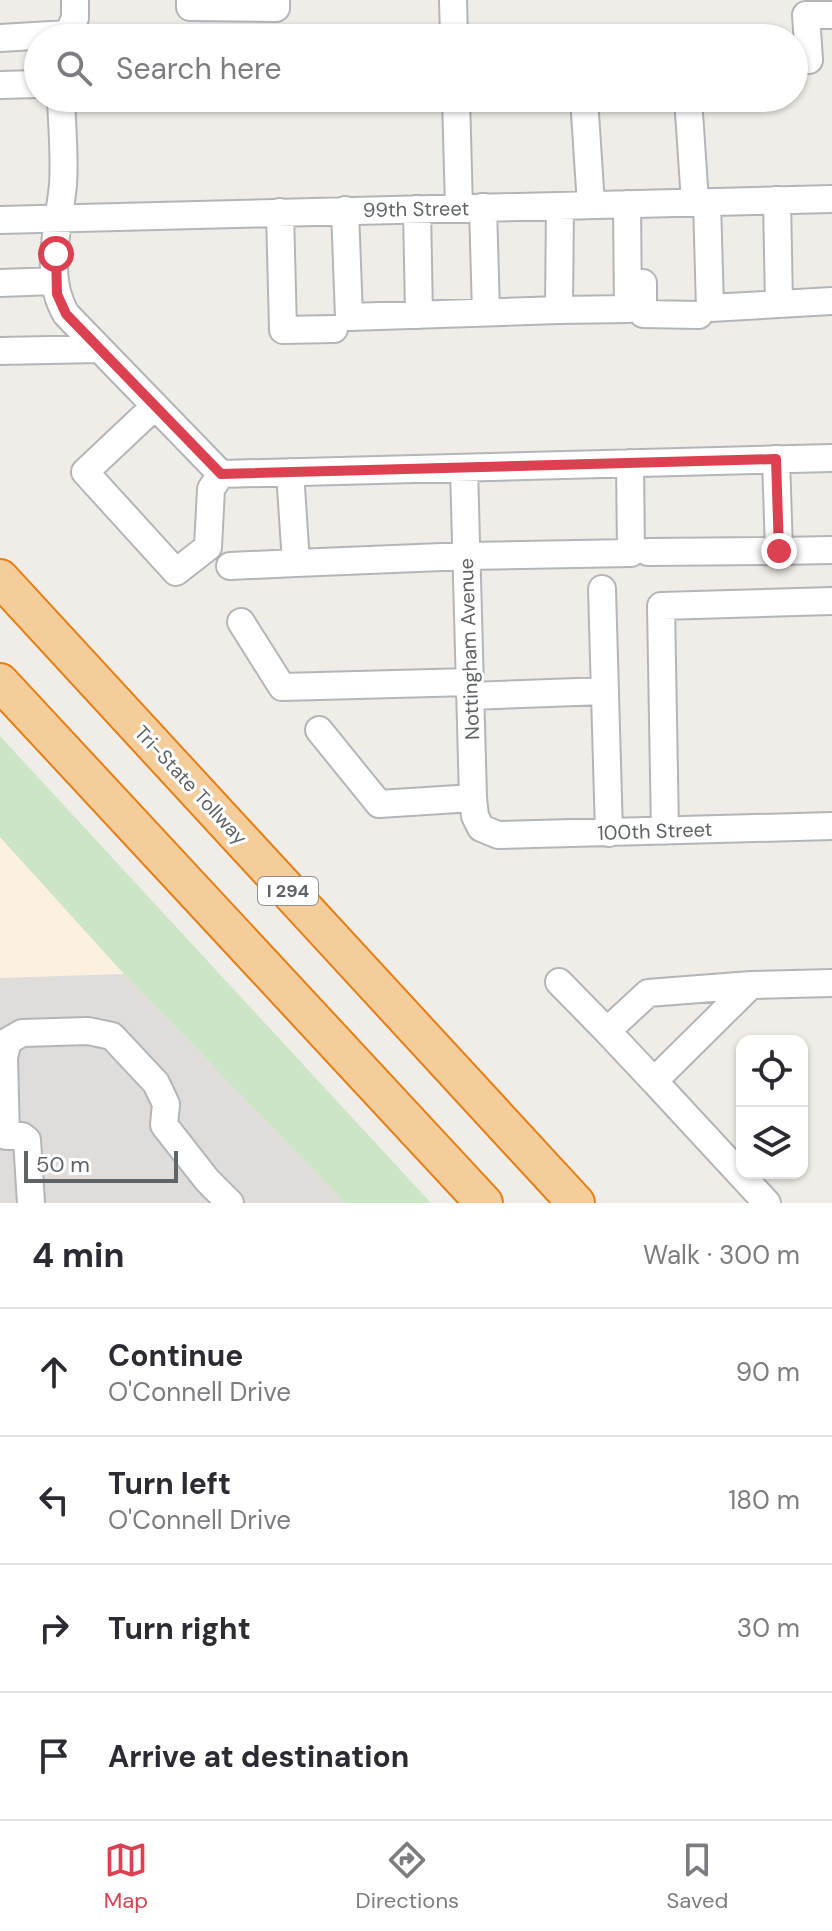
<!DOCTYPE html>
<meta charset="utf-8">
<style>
body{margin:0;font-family:"DM Sans",sans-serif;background:#f7f7f7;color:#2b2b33}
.controls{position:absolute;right:24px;bottom:24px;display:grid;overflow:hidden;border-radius:16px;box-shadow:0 2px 6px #0004}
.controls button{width:72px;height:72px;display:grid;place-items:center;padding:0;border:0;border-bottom:2px solid #e1e1e2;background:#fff;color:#2b2b33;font:40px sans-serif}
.scale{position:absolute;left:24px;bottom:20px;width:154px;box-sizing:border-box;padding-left:8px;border:4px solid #5f6467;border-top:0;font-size:22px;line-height:28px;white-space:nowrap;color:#5f6467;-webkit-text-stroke:6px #fff;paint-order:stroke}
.stop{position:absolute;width:24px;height:24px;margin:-18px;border:6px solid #dc4151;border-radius:50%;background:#fff}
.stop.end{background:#dc4151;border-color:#fff;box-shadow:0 2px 8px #0008}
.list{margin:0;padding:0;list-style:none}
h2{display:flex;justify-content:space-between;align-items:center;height:104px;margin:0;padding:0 32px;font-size:34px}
h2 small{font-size:26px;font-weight:400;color:#7c7c81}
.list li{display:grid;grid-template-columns:52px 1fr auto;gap:24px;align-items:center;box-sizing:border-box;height:128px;padding:0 32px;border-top:2px solid #e1e1e2}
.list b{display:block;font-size:30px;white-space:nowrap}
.list p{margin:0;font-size:26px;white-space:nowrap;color:#7c7c81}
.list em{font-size:26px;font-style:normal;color:#7c7c81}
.icon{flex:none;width:44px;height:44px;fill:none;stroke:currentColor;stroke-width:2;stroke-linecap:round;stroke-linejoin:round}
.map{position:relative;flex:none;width:832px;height:1203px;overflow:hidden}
.search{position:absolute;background:#fff;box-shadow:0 2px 6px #0004;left:24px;right:24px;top:24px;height:88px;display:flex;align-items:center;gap:20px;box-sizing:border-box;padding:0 28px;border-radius:44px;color:#7c7c81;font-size:30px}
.sheet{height:616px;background:#fff}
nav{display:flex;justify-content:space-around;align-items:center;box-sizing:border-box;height:112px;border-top:2px solid #e1e1e2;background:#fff;font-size:22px;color:#7c7c81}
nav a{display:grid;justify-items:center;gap:4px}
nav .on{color:#dc4151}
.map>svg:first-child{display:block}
.commercial{fill:#fcf1e1}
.industrial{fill:#dfdcda}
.green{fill:#cce5c7}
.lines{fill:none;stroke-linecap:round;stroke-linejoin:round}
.minor-casing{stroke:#b3b6b9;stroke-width:30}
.highway-casing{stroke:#e57e12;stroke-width:40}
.minor{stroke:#fff;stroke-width:26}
.highway{stroke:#f5cd9a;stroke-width:36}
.route{stroke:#dc4151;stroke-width:10}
.labels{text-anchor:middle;stroke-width:6;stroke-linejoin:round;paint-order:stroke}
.shield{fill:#fff;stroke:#8f9295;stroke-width:2}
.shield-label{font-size:18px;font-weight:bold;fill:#5f6467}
.street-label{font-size:20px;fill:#5f6467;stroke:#fff}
</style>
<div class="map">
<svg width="832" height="1203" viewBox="0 0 832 1203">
<rect width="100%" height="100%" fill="#f0ede8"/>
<!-- commercial -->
<path class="commercial" d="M 0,837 L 124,974 L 0,978 Z"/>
<!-- industrial -->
<path class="industrial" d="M 124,974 L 345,1203 L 0,1203 L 0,978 Z"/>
<!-- green -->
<path class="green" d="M 0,736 L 431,1203 L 345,1203 L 124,974 L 0,837 Z"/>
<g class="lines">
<defs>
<path id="minor" d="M 190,0 L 190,7 L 276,8 L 276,0
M 453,0 L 454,38
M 0,38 L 68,34 L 75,18 L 75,0
M 809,60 L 806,15 L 832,15
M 0,85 L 38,84
M 61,98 C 62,127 65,157 63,185 C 59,226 43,276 66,314 L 221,474 L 832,458
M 456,98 L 459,208
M 584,98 L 591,205
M 688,98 L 695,202
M 777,200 L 779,304
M 707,202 L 710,308 L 832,301
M 560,206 L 559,310 L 628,309 L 627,204
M 483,207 L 486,312
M 417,209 L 419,315
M 345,210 L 349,317 L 559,310
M 280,212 L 283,330 L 334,329
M 0,220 L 832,199
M 0,283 L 55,281
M 643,283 L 643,314 L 699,315
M 0,351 L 99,349
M 154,407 L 85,472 L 176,572 L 208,547 L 211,489 L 221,474
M 464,468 L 473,798 L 475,816 L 481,828 L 498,835 L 832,826
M 290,472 L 296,563 L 466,556 L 631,553 L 630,463
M 779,551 L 832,550
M 648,552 L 779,551 L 776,459
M 230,566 L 296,563
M 602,589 L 609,833
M 241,622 L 282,687 L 470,682
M 470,696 L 605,691
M 319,730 L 379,804 L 473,798
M 665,831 L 661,606 L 832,601
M 559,982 L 607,1031
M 654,1081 L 607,1031 L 648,993 L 751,985
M 31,1203 L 27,1140 L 22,1136 L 6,1136 L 4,1057 L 8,1041 L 22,1033 L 88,1031 L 112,1036 L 156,1083 L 166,1104 L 164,1125 L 207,1180 L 230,1203
M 767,1203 L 654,1081 L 751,985 L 832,983"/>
<path id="highway" d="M 0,578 L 576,1203
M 0,682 L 484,1203"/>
</defs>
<!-- minor casing -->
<use href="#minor" class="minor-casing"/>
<!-- highway casing -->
<use href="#highway" class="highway-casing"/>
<!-- minor -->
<use href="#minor" class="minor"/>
<!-- highway -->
<use href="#highway" class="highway"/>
</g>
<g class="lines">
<!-- route -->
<path class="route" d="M 56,254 L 57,294 L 66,314 L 221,474 L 776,459 L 779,551"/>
</g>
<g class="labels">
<!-- shield labels -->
<rect class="shield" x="258" y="877" width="60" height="28" rx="6"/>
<g class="shield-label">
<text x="288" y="897">I 294</text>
</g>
<!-- street labels -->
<g class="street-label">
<text transform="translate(416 209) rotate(-1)" y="7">99th Street</text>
<text transform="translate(469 649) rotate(-92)" y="7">Nottingham Avenue</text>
<text transform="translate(191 785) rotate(47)" y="7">Tri-State Tollway</text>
<text transform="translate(655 831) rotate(-2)" y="7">100th Street</text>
</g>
</g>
</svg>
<div class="controls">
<button><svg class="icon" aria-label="locate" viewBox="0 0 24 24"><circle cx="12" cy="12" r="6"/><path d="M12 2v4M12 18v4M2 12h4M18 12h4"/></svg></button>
<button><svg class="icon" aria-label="layers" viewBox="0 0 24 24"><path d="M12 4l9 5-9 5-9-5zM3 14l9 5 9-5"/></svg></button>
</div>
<div class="scale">50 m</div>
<div class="stop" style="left:56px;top:254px"></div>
<div class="stop end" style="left:779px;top:551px"></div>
<div class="search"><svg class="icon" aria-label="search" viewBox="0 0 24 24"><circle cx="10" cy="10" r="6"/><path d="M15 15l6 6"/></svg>Search here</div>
</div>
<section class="sheet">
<h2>4 min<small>Walk · 300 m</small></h2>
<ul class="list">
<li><svg class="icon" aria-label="ahead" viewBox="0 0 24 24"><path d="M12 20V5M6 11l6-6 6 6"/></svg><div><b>Continue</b><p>O'Connell Drive</p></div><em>90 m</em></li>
<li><svg class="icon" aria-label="left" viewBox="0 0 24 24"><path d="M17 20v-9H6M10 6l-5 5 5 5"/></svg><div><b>Turn left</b><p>O'Connell Drive</p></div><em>180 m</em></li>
<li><svg class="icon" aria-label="right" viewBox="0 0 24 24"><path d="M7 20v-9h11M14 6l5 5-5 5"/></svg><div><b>Turn right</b></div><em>30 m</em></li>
<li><svg class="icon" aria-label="arrive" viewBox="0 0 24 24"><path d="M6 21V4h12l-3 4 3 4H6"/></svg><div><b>Arrive at destination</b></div></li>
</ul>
</section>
<nav>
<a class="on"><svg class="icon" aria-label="map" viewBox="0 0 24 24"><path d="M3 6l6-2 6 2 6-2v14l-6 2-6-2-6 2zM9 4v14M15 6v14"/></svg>Map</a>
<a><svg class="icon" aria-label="directions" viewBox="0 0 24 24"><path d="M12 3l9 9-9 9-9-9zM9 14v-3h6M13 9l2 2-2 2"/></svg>Directions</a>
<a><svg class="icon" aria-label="saved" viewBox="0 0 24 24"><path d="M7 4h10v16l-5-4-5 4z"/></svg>Saved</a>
</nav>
